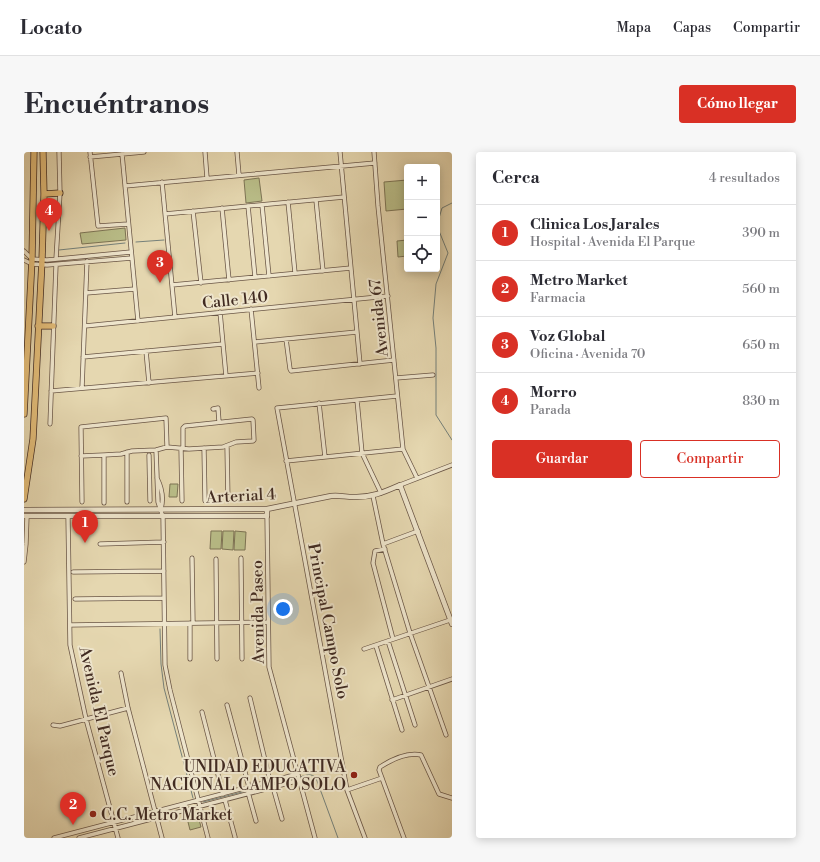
<!DOCTYPE html>
<html lang="es">
<meta charset="utf-8">
<style>
body{margin:0;font-family:"Libre Bodoni",serif;background:#f7f7f7;color:#2b2b33}
.controls{position:absolute;right:12px;top:12px;display:grid;overflow:hidden;border-radius:4px;box-shadow:0 2px 10px #0003}
.controls button{width:36px;height:36px;display:grid;place-items:center;padding:0;border:0;border-bottom:1px solid #e1e1e2;background:#fff;color:#2b2b33;font:20px sans-serif}
.you{position:absolute;left:259px;top:457px;width:14px;height:14px;margin:-10px;border:3px solid #fff;border-radius:50%;background:#1a73e8;box-shadow:0 0 0 6px #1a73e833}
.badge{display:grid;place-items:center;width:26px;height:26px;border-radius:50%;background:#d93025;color:#fff;font-size:13px;font-weight:700}
.pin{position:absolute;translate:-50% -33px;filter:drop-shadow(0 1px 2px #0008)}
.pin::after{content:'';position:absolute;top:21px;width:14px;height:12px;background:inherit;clip-path:polygon(0 0,100% 0,50% 100%)}
.list{margin:0;padding:0;list-style:none}
h2{display:flex;justify-content:space-between;align-items:center;height:52px;margin:0;padding:0 16px;font-size:17px}
h2 small{font-size:13px;font-weight:400;color:#7c7c81}
.list li{display:grid;grid-template-columns:26px 1fr auto;gap:12px;align-items:center;box-sizing:border-box;height:56px;padding:0 16px;border-top:1px solid #e1e1e2}
.list b{display:block;font-size:15px;white-space:nowrap}
.list p{margin:0;font-size:13px;white-space:nowrap;color:#7c7c81}
.list em{font-size:13px;font-style:normal;color:#7c7c81}
.actions{display:flex;gap:8px;padding:12px 16px}
.actions a{flex:1;padding:9px 0;border:1px solid #d93025;border-radius:4px;text-align:center;font-size:14px;color:#d93025}
.actions .main{background:#d93025;color:#fff}
.icon{flex:none;width:22px;height:22px;fill:none;stroke:currentColor;stroke-width:2;stroke-linecap:round;stroke-linejoin:round}
.map{position:relative;flex:none;width:428px;height:686px;overflow:hidden;border-radius:4px}
header{display:flex;align-items:center;gap:24px;box-sizing:border-box;height:56px;padding:0 20px;background:#fff;border-bottom:1px solid #e1e1e2}
header strong{font-size:19px}
nav{display:flex;gap:22px;margin-inline-start:auto;font-size:14px}
.intro{display:flex;align-items:center;justify-content:space-between;box-sizing:border-box;height:96px;padding:0 24px}
h1{margin:0;font-size:28px}
.button{padding:10px 18px;border-radius:4px;background:#d93025;color:#fff;font-size:14px;font-weight:700}
main{display:flex;gap:24px;padding:0 24px}
aside{flex:1;background:#fff;border-radius:4px;box-shadow:0 2px 10px #0003}
.map>svg:first-child{display:block}
.green{fill:#b9bd88;stroke:#7d7455}
.lines{fill:none;stroke-linecap:round;stroke-linejoin:round}
.stream{stroke:#75807a;stroke-width:1}
.minor-casing{stroke:#6a5646;stroke-width:5}
.tertiary-casing{stroke:#6a5646;stroke-width:6}
.primary-casing{stroke:#412b22;stroke-width:7}
.minor{stroke:#eee5cc;stroke-width:3.5}
.tertiary{stroke:#eee5cc;stroke-width:4.5}
.primary{stroke:#e2bc78;stroke-width:5.5}
.poi-dot{fill:#8f2418;stroke:#eee5cc;stroke-width:1.5}
.labels{text-anchor:middle;stroke-width:4;stroke-linejoin:round;paint-order:stroke}
.street-label{font-size:16px;fill:#412b22;stroke:#eee5cc}
.poi-label{font-size:16px;fill:#412b22;stroke:#eee5cc;text-anchor:end}
</style>
<header>
<strong>Locato</strong>
<nav><a>Mapa</a><a>Capas</a><a>Compartir</a></nav>
</header>
<div class="intro"><h1>Encuéntranos</h1><a class="button">Cómo llegar</a></div>
<main>
<div class="map">
<svg width="428" height="686" viewBox="0 0 428 686">
<rect width="100%" height="100%" fill="#e5d7b0"/>
<filter id="stains"><feTurbulence type="fractalNoise" baseFrequency=".005" numOctaves="4"/><feColorMatrix values="0 0 0 0 .2 0 0 0 0 .09 0 0 0 0 .02 0 0 0 .5 -.17"/></filter>
<radialGradient id="worn" r=".72"><stop offset=".6" stop-color="#630" stop-opacity="0"/><stop offset="1" stop-color="#630" stop-opacity=".3"/></radialGradient>
<!-- green -->
<path class="green" d="M 235,26 L 238,49 L 222,51 L 220,28 Z
M 383,28 L 383,57 L 362,59 L 360,30 Z
M 101,76 L 102,88 L 58,92 L 56,81 Z
M 383,88 L 383,104 L 374,105 L 373,89 Z
M 146,332 L 154,332 L 153,345 L 145,345 Z
M 187,379 L 198,379 L 197,397 L 186,397 Z
M 199,379 L 210,379 L 209,398 L 198,397 Z
M 211,379 L 222,380 L 221,398 L 210,398 Z
M 173,660 L 177,675 L 166,678 L 162,662 Z"/>
<g class="lines">
<!-- stream -->
<path class="stream" d="M 413,73 L 418,56 L 428,51
M 413,74 L 424,101 L 412,132 L 409,166 L 412,196 L 412,263 L 428,288
M 112,90 L 140,88
M 35,98 L 101,91
M 136,477 L 137,512 L 140,536 L 169,646
M 276,625 C 282,623 288,621 292,626 L 314,686
M 179,650 L 273,626"/>
<defs>
<path id="minor" d="M 66,0 L 74,74 L 104,72
M 181,0 L 183,26
M 213,0 L 215,23
M 316,0 L 336,212
M 350,0 L 354,54 L 379,297 L 393,326
M 98,2 L 114,169
M 66,5 L 120,0
M 138,30 L 151,165
M 101,34 L 351,11
M 292,48 L 299,119
M 264,50 L 271,121
M 238,53 L 245,124
M 224,54 L 231,125
M 198,56 L 205,128
M 169,59 L 177,131
M 141,62 L 320,45
M 0,99 L 8,107 L 23,108 L 107,100
M 32,107 L 36,41 L 35,0
M 0,108 L 8,112 L 23,113 L 108,106
M 148,133 L 327,116
M 62,141 L 111,137
M 227,157 L 235,236
M 196,160 L 202,224
M 61,174 L 364,144
M 262,187 L 266,217 L 267,219 L 370,208
M 231,190 L 333,180
M 122,199 L 125,231
M 59,205 L 199,192
M 372,226 L 409,223
M 58,236 L 63,109
M 27,239 L 234,221
M 333,248 L 338,301 L 357,341
M 295,251 L 301,305
M 189,257 L 194,256 L 195,270
M 26,272 L 32,113
M 203,294 L 204,349
M 157,296 L 158,349
M 180,296 L 181,349
M 132,298 L 134,350 L 139,365 L 141,513 L 146,538 L 184,686
M 103,300 L 103,350
M 80,303 L 80,351
M 125,303 L 126,349
M 57,304 L 80,303 L 97,302 L 108,299 L 132,298 L 143,295 L 165,297 L 199,295 L 212,290 L 229,289 L 230,288 L 229,268 L 228,267 L 161,274 L 159,276 L 159,296
M 262,309 L 379,297
M 133,326 C 138,336 140,346 137,357
M 376,333 L 428,313
M 349,344 L 359,392 L 386,481 L 422,583
M 58,350 L 57,275 L 142,266 L 143,295
M 243,364 L 245,515 L 291,686
M 44,365 L 46,493 L 62,567 L 94,686
M 76,392 L 140,390
M 359,392 L 394,379
M 361,397 L 351,399 L 349,411 L 369,487
M 168,406 L 169,471
M 217,406 L 218,507
M 192,407 L 193,507
M 0,410 L 2,392 L 3,364
M 49,420 L 140,419
M 51,447 L 140,446
M 166,471 L 166,507
M 46,473 L 244,470
M 364,489 L 391,573
M 352,494 L 378,578
M 340,497 L 426,468
M 97,521 L 104,556 L 138,686
M 226,546 L 246,629
M 368,548 L 428,527
M 203,553 L 225,635
M 178,560 L 199,642
M 29,573 L 36,574 L 104,556
M 249,635 L 258,667
M 323,638 L 358,626
M 224,640 L 232,669
M 201,648 L 211,685
M 30,686 L 274,622
M 55,686 L 276,628
M 341,686 L 323,638 L 253,256 L 373,244
M 380,686 L 355,618 L 356,615 C 367,608 383,600 397,603 L 415,642 L 428,646"/>
<path id="tertiary" d="M 0,358 L 243,357 L 307,344 C 315,343 322,345 329,345 C 347,346 360,340 376,333 L 428,472
M 0,364 L 243,364 L 243,357"/>
<path id="primary" d="M 20,42 L 36,41
M 14,174 L 29,174
M 0,262 L 8,107 L 10,0
M 0,347 L 9,287 L 11,248 L 18,108 L 20,42 L 19,0"/>
</defs>
<!-- minor casing -->
<use href="#minor" class="minor-casing"/>
<!-- tertiary casing -->
<use href="#tertiary" class="tertiary-casing"/>
<!-- primary casing -->
<use href="#primary" class="primary-casing"/>
<!-- minor -->
<use href="#minor" class="minor"/>
<!-- tertiary -->
<use href="#tertiary" class="tertiary"/>
<!-- primary -->
<use href="#primary" class="primary"/>
</g>
<!-- markers -->
<g class="poi-dot">
<circle cx="330" cy="623" r="4"/>
<circle cx="69" cy="662" r="4"/>
</g>
<g class="labels">
<!-- street labels -->
<g class="street-label">
<text transform="translate(211 147) rotate(-6)" y="6">Calle 140</text>
<text transform="translate(354 166) rotate(-96)" y="6">Avenida 67</text>
<text transform="translate(217 343) rotate(-3)" y="6">Arterial 4</text>
<text transform="translate(233 460) rotate(-91)" y="6">Avenida Paseo</text>
<text transform="translate(305 469) rotate(79)" y="6">Principal Campo Solo</text>
<text transform="translate(76 559) rotate(77)" y="6">Avenida El Parque</text>
</g>
<!-- poi labels -->
<g class="poi-label">
<text x="322" y="620">UNIDAD EDUCATIVA<tspan x="322" dy="18">NACIONAL CAMPO SOLO</tspan></text>
<text x="77" y="668" text-anchor="start">C.C. Metro Market</text>
</g>
</g>
<rect width="100%" height="100%" filter="url(#stains)"/>
<rect width="100%" height="100%" fill="url(#worn)"/>
</svg>
<div class="controls">
<button>+</button>
<button>−</button>
<button><svg class="icon" aria-label="locate" viewBox="0 0 24 24"><circle cx="12" cy="12" r="6"/><path d="M12 2v4M12 18v4M2 12h4M18 12h4"/></svg></button>
</div>
<div class="you"></div>
<div class="pin badge" style="left:61px;top:391px">1</div>
<div class="pin badge" style="left:49px;top:673px">2</div>
<div class="pin badge" style="left:136px;top:131px">3</div>
<div class="pin badge" style="left:25px;top:79px">4</div>
</div>
<aside>
<h2>Cerca<small>4 resultados</small></h2>
<ul class="list">
<li><span class="badge">1</span><div><b>Clinica Los Jarales</b><p>Hospital · Avenida El Parque</p></div><em>390 m</em></li>
<li><span class="badge">2</span><div><b>Metro Market</b><p>Farmacia</p></div><em>560 m</em></li>
<li><span class="badge">3</span><div><b>Voz Global</b><p>Oficina · Avenida 70</p></div><em>650 m</em></li>
<li><span class="badge">4</span><div><b>Morro</b><p>Parada</p></div><em>830 m</em></li>
</ul>
<div class="actions"><a class="main">Guardar</a><a>Compartir</a></div>
</aside>
</main>
